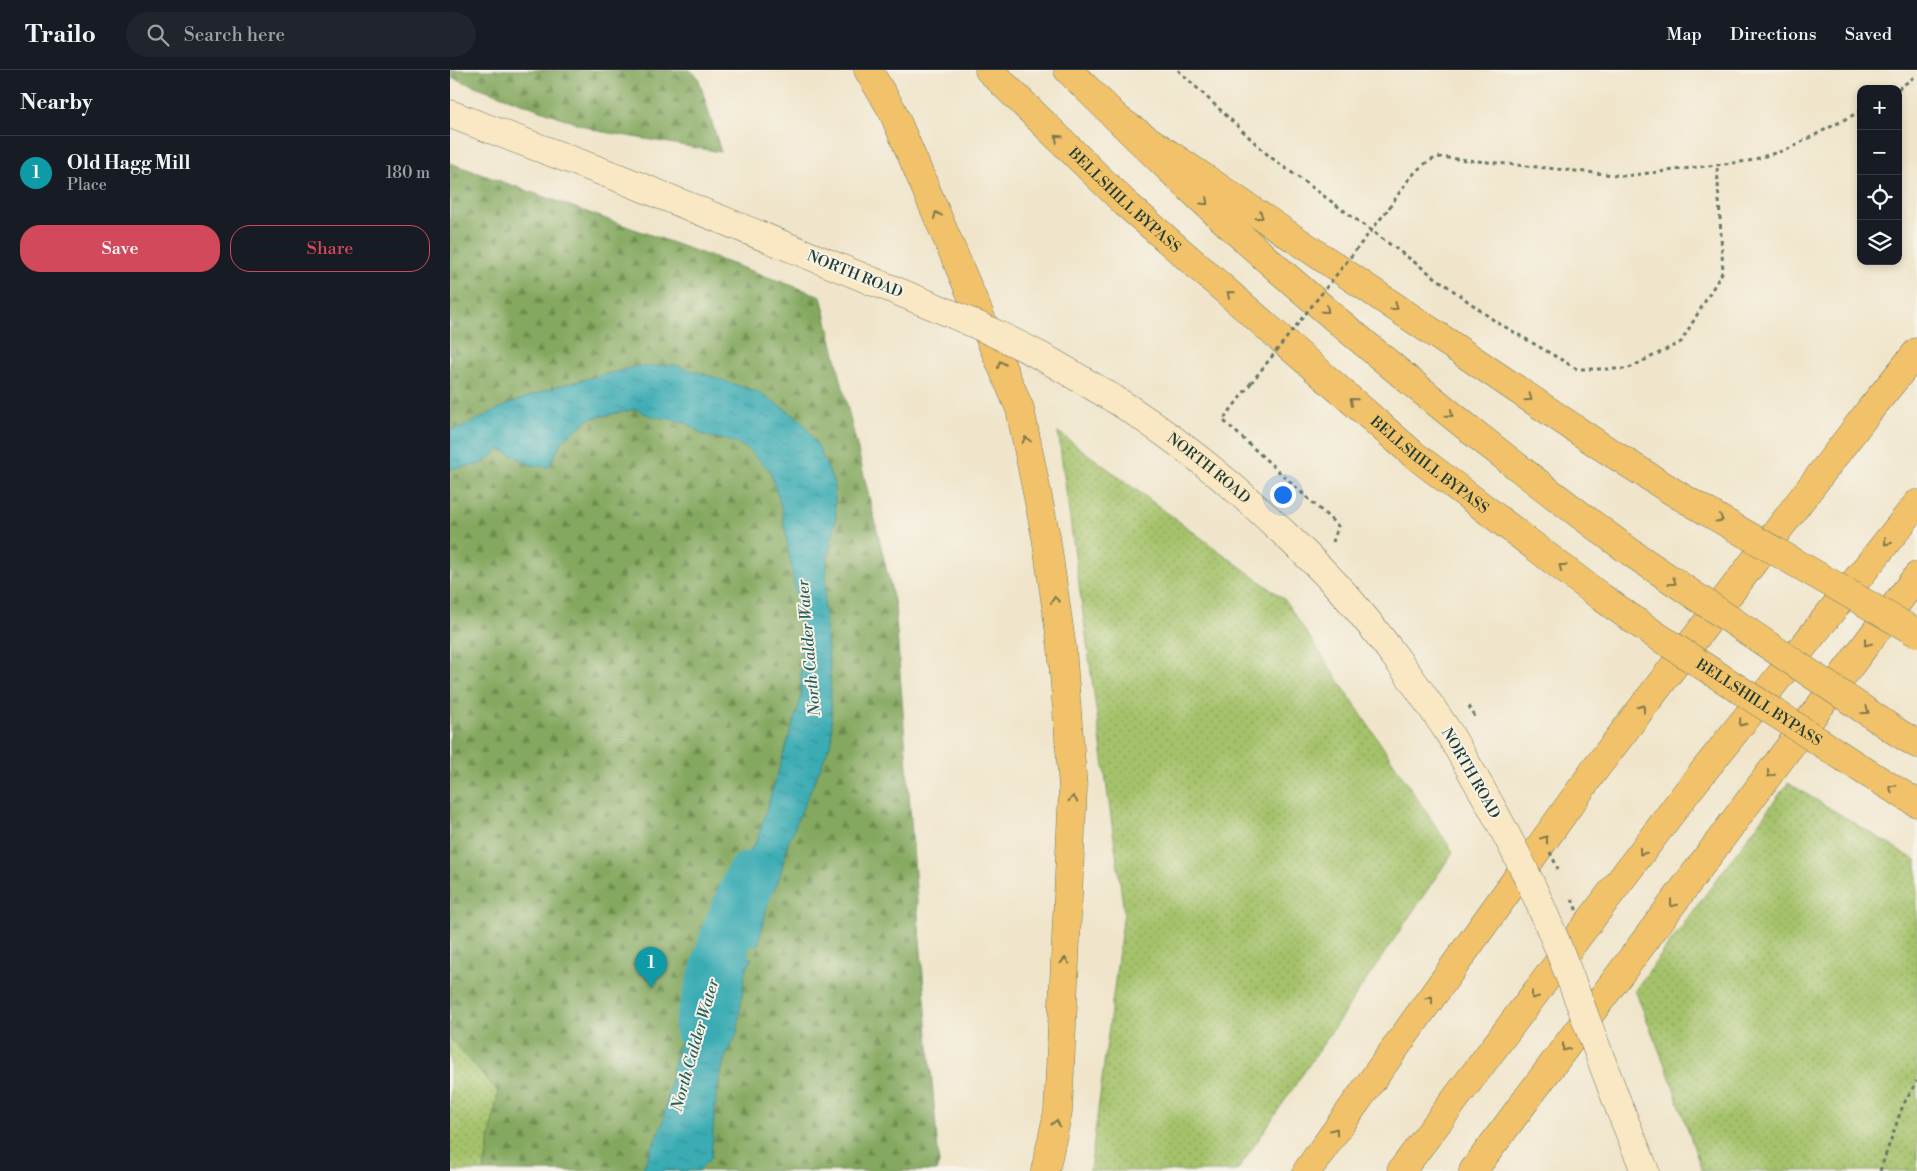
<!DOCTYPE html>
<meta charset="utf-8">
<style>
body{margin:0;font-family:"Libre Bodoni",serif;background:#20242c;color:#f1f3f6}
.controls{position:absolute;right:15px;top:15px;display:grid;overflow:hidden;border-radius:10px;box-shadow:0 2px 8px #0003}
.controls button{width:45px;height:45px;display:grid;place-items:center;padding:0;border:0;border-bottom:1px solid #363941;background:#171b24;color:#f1f3f6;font:25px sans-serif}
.you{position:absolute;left:832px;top:424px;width:18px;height:18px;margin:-12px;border:4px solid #fff;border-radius:50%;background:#1a73e8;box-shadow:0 0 0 8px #1a73e833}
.badge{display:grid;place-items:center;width:32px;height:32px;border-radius:50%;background:#d1495b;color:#fff;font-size:16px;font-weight:700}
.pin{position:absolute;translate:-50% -41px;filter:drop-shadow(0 1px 2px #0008)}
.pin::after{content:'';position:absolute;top:26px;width:18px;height:15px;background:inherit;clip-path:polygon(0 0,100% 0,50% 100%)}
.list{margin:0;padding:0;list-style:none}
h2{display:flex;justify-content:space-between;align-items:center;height:65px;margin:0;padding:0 20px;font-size:21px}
h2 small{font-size:16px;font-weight:400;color:#9ea1a6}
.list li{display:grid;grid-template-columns:32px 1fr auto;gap:15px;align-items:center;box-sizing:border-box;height:75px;padding:0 20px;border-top:1px solid #363941}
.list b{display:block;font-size:19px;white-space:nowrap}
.list p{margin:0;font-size:16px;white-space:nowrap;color:#9ea1a6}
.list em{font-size:16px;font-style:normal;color:#9ea1a6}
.actions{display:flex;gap:10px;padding:15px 20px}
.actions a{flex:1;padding:11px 0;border:1px solid #d1495b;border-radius:20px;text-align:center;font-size:18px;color:#d1495b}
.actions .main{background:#d1495b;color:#fff}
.icon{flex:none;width:28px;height:28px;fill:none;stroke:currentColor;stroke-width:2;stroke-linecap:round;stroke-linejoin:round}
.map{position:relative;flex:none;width:1467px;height:1101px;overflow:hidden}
header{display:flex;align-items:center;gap:30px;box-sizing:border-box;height:70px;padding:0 25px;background:#171b24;border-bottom:1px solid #363941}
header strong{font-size:24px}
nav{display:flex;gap:28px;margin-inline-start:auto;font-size:18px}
.search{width:350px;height:45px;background:#20242c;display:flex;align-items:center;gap:12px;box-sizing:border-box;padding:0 18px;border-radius:28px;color:#9ea1a6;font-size:19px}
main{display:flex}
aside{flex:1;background:#171b24}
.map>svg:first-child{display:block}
.grass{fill:url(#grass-dots);stroke:#62804f}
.forest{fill:url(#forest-firs);stroke:#527249}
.water{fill:url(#water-ripples);stroke:#2c7474}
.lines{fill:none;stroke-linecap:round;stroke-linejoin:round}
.river{stroke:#3aacb4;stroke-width:52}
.secondary-casing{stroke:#687869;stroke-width:29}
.trunk-casing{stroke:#687869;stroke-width:29}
.motorway-casing{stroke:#687869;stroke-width:29}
.path{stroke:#687869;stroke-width:3;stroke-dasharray:4 4;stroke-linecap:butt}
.secondary{stroke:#fae7c3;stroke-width:28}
.trunk{stroke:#f2c26a;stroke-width:28}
.motorway{stroke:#f2c26a;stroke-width:28}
.secondary-bridge-casing{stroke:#687869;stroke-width:29;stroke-linecap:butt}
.trunk-bridge-casing{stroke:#687869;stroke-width:29;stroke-linecap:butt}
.motorway-bridge-casing{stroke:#687869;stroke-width:29;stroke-linecap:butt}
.path-bridge{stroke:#687869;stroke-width:3;stroke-dasharray:4 4;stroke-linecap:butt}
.secondary-bridge{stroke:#fae7c3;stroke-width:28}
.trunk-bridge{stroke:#f2c26a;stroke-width:28}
.motorway-bridge{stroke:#f2c26a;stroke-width:28}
.oneway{stroke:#7e794c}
.labels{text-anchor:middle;stroke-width:4;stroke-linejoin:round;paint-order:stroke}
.street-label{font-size:15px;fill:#1f3d34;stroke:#f7f3e8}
.water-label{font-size:16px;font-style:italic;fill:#275e5a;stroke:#f7f3e8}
</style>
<header>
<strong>Trailo</strong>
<div class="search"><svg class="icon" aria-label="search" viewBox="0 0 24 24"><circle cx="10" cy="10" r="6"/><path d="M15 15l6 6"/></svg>Search here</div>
<nav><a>Map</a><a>Directions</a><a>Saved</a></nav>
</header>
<main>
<aside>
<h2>Nearby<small></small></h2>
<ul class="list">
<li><span class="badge" style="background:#0f9aa8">1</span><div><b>Old Hagg Mill</b><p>Place</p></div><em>180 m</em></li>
</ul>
<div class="actions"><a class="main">Save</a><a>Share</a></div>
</aside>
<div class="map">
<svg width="1467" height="1101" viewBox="0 0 1467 1101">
<defs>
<pattern id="grass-dots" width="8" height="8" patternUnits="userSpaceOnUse" patternTransform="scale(1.25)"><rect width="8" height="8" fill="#a5c26a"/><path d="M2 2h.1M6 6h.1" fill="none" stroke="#869f58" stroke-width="1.8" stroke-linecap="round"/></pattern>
<pattern id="forest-firs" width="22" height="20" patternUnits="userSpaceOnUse" patternTransform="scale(1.25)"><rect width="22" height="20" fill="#84a85e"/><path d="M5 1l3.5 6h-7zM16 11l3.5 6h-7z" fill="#6b8a4e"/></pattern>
<pattern id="water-ripples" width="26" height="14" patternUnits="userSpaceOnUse" patternTransform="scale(1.25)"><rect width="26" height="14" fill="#3aacb4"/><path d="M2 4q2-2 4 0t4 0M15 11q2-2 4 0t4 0" fill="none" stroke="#308d93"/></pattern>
</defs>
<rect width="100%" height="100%" fill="#f7f3e8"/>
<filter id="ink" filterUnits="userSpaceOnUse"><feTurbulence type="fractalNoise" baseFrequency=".02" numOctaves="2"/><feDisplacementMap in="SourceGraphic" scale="10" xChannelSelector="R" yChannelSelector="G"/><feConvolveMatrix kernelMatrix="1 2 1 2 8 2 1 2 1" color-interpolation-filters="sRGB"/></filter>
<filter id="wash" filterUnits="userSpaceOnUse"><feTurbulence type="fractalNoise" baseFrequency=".0096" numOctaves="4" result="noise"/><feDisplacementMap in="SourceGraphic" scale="20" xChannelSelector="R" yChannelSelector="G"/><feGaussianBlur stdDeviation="1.12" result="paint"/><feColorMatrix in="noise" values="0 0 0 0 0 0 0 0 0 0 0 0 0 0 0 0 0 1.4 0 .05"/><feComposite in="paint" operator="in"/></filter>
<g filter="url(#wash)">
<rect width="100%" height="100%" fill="#f0e5cb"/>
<!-- grass -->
<path class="grass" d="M 608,362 L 834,529 L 1003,782 L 787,1101 L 640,1101 L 674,842 Z
M 1338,713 L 1467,791 L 1467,1101 L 1252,1101 L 1219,1005 L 1185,920 Z
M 0,952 L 51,1007 L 34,1101 L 0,1101 Z"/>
<!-- forest -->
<path class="forest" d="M 0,0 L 240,0 L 248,7 L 271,82 L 148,61 L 0,7 Z
M 0,93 L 371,226 L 445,535 L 469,858 L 489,1094 L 486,1101 L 34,1101 L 48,1022 L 0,968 Z"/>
<!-- water -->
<path class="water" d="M 226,295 L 311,323 L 351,350 L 368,376 L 384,413 L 386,448 L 377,491 L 374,537 L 380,600 L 382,670 L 338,773 L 329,809 L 319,829 L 308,875 L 253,875 L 275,843 L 285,806 L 307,770 L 351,628 L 350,549 L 331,436 L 320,401 L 298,379 L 284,372 L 253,365 L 235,352 L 201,346 L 186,339 L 139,349 L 112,371 L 99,397 L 81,395 L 50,379 L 32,394 L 0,399 L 0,360 L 11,358 L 58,334 L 108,316 L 184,297 Z
M 249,887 L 302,888 L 295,903 L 287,964 L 274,990 L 266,1026 L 261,1088 L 248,1101 L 192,1101 L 213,1052 L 224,993 L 237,945 Z"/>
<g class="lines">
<!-- river -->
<path class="river" d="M 250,956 L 277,864 L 301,807"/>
</g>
</g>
<g filter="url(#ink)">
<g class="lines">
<defs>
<g id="secondary">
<path d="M 0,44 L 169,108 L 422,211"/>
<path id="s1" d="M 661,327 C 725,367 784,415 839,468 C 859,487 879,506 897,527 C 935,570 967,616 999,663"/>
<path d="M 1171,1042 L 1195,1101"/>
</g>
<g id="trunk">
<path id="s2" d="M 539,0 L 675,133 L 963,384 L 1151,527"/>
<path d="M 618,0 C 687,68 756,136 829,200 C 943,300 1061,395 1183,484"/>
<path d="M 1447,662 L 1467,674"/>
<path d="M 1416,702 L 1467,733"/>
</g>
<path id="motorway" d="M 418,0 L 442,40 L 570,339 L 596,467 L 612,578 L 623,718 L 608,1042 L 595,1101
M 669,50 L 1149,375 L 1228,425
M 857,1101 L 1146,698 L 1419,341 L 1467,282
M 951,1101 L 1237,722 L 1467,434
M 1023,1101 L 1467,506"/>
</defs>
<!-- secondary casing -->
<use href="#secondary" class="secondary-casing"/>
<!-- trunk casing -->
<use href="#trunk" class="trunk-casing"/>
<!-- motorway casing -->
<use href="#motorway" class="motorway-casing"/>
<!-- path -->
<path class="path" d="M 728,0 L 819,86 L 1045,251 L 1127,299 L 1177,299 L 1231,272 L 1273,201 L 1267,95
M 1448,19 L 1467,5
M 939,138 C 953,118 964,96 988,87 L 1175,106 L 1299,91 L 1338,79 L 1411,41
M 801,313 L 773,350 L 888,456 L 883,472
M 1430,1101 L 1453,1035 L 1467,1011"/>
<!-- secondary -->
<use href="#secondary" class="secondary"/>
<!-- trunk -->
<use href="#trunk" class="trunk"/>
<!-- motorway -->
<use href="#motorway" class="motorway"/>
<defs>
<path id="secondary-bridge" d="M 422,211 C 481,235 541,259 598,290 C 619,302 640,315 661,327
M 999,663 C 1027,711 1055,759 1079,810 C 1114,885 1141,965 1171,1042"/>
<g id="trunk-bridge">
<path d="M 1183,484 L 1447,662"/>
<path id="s3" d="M 1151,527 L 1204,564 L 1416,702"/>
</g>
<path id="motorway-bridge" d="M 1228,425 L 1467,563"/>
</defs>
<!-- secondary-bridge casing -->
<use href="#secondary-bridge" class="secondary-bridge-casing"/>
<!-- trunk-bridge casing -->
<use href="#trunk-bridge" class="trunk-bridge-casing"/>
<!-- motorway-bridge casing -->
<use href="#motorway-bridge" class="motorway-bridge-casing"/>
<!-- path-bridge -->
<path class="path-bridge" d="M 801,313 L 939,138
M 1019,636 L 1025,647
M 1100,782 L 1108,799
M 1122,829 L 1128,844"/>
<!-- secondary-bridge -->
<use href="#secondary-bridge" class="secondary-bridge"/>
<!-- trunk-bridge -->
<use href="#trunk-bridge" class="trunk-bridge"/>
<!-- motorway-bridge -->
<use href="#motorway-bridge" class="motorway-bridge"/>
</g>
<!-- one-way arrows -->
<defs><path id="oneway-chevron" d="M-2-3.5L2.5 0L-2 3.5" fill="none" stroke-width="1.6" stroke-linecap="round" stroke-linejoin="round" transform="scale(1.25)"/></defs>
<g class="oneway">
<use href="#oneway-chevron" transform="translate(608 68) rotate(-136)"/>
<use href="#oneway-chevron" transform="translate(755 132) rotate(43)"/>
<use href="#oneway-chevron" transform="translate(487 145) rotate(-113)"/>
<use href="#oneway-chevron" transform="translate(810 146) rotate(34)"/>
<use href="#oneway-chevron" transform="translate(780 224) rotate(-139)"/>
<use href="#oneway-chevron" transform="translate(945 237) rotate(34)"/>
<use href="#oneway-chevron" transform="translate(876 240) rotate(41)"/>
<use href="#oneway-chevron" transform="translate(551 294) rotate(-113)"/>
<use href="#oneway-chevron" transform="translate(1079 328) rotate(34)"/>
<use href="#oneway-chevron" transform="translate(903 331) rotate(-139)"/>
<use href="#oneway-chevron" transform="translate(1000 344) rotate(39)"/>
<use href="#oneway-chevron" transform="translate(576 370) rotate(-102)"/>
<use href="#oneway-chevron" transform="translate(1270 449) rotate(30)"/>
<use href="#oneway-chevron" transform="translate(1437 472) rotate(129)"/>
<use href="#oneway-chevron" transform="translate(1112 497) rotate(-143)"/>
<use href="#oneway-chevron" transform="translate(1223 512) rotate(34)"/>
<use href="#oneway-chevron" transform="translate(605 530) rotate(-98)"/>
<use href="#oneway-chevron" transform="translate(1417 573) rotate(127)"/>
<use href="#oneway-chevron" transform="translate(1192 638) rotate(-53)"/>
<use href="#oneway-chevron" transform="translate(1416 641) rotate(34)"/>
<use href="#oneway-chevron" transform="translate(1292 653) rotate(129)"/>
<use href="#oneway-chevron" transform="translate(1320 704) rotate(127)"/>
<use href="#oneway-chevron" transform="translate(1442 718) rotate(-149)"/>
<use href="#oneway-chevron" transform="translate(623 729) rotate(-87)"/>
<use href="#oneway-chevron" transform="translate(1095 769) rotate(-54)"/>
<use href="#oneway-chevron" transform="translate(1192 782) rotate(127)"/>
<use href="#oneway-chevron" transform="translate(1223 834) rotate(127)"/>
<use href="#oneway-chevron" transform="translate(615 891) rotate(-87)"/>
<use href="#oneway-chevron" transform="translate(1084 926) rotate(127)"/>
<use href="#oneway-chevron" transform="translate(980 929) rotate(-54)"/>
<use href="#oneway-chevron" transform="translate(1115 978) rotate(127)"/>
<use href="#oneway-chevron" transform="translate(606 1053) rotate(-77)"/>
<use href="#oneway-chevron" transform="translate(885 1061) rotate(-54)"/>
</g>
</g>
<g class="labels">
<!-- street labels -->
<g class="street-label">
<text dy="5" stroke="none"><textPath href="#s2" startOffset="188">BELLSHILL BYPASS</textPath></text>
<text transform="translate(405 204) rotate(22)" y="5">NORTH ROAD</text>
<text dy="5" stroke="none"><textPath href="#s2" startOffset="592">BELLSHILL BYPASS</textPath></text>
<text dy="5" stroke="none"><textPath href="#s1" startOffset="121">NORTH ROAD</textPath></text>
<text dy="5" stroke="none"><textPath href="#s3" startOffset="190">BELLSHILL BYPASS</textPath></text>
<text transform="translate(1021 703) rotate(60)" y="5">NORTH ROAD</text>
</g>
<!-- water labels -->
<g class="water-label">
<text transform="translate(358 578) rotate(-95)" y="6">North Calder Water</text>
<text transform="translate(244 975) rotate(-74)" y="6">North Calder Water</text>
</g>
</g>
</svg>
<div class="controls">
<button>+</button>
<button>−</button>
<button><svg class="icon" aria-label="locate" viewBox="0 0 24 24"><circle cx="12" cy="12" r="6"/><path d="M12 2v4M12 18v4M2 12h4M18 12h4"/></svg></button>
<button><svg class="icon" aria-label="layers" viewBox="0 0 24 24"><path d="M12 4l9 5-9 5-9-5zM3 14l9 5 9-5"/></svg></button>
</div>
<div class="you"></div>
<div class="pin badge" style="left:201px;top:918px;background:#0f9aa8">1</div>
</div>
</main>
